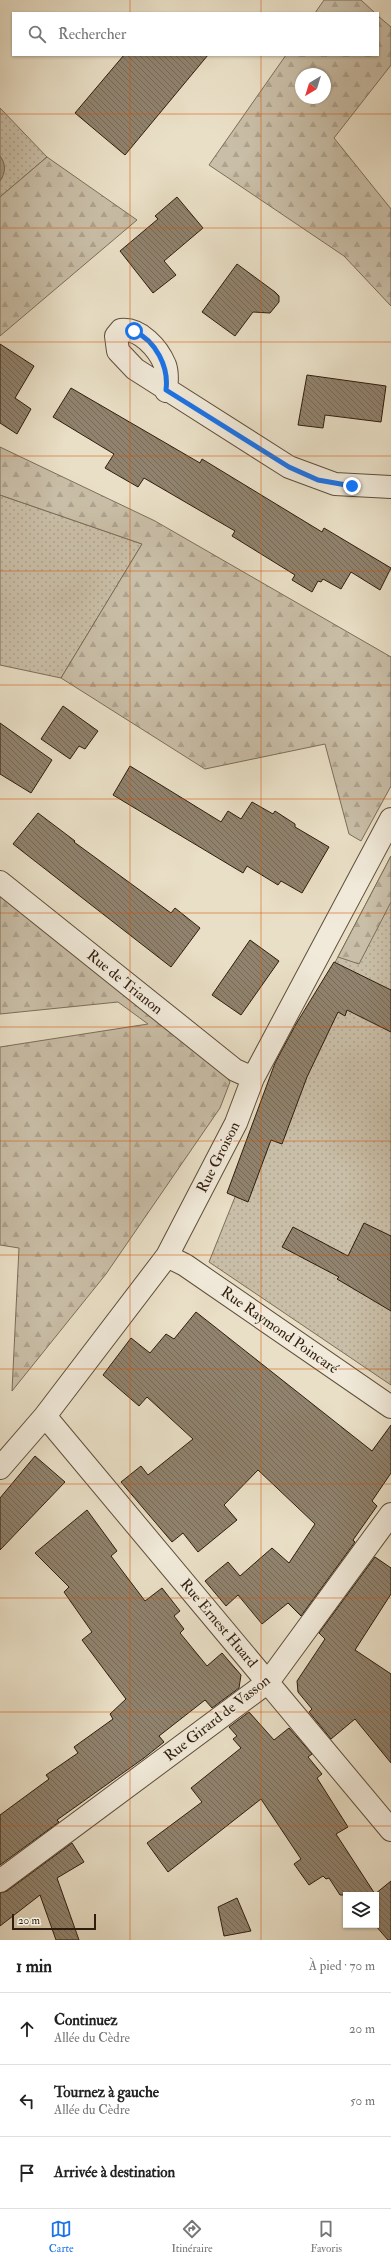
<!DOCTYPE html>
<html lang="fr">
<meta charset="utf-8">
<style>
body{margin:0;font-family:"IM FELL Double Pica",serif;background:#f6f6f6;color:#222}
.controls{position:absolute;right:12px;bottom:12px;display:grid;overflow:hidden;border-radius:0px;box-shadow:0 1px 3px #0004}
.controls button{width:36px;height:36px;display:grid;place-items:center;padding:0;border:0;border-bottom:1px solid #e0e0e0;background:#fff;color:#222;font:20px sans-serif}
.compass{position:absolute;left:295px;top:68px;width:36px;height:36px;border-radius:50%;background:#fff;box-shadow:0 1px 3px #0004;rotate:218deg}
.scale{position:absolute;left:12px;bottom:10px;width:84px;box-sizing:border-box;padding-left:4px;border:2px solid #2f1d0d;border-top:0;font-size:11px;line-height:14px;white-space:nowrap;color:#2f1d0d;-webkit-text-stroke:3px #f1eada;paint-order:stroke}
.stop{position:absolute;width:12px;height:12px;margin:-9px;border:3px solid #1a73e8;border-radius:50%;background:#fff}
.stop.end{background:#1a73e8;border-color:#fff;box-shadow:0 1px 4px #0008}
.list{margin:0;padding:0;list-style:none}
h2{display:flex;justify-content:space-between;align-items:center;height:52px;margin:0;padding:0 16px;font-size:17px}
h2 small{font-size:13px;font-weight:400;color:#767676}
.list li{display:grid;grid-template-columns:26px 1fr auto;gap:12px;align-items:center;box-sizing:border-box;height:72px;padding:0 16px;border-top:1px solid #e0e0e0}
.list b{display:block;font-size:15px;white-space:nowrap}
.list p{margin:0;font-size:13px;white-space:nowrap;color:#767676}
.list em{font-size:13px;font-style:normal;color:#767676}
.icon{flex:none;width:22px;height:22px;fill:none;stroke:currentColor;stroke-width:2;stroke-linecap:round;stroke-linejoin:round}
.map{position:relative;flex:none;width:391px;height:1940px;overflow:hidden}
.search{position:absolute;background:#fff;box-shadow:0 1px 3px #0004;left:12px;right:12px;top:12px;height:44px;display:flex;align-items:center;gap:10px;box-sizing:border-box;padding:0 14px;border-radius:0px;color:#767676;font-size:15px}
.sheet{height:268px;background:#fff}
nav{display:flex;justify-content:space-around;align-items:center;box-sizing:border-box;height:56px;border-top:1px solid #e0e0e0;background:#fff;font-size:11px;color:#767676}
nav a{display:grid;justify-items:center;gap:2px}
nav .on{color:#1a73e8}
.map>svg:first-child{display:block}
.green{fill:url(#green-dots);stroke:#7c6e5a}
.forest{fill:url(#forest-firs);stroke:#7c6e5a;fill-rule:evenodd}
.water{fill:#aa9d87;stroke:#796a56}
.building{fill:url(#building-back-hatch);stroke:#2f1d0d}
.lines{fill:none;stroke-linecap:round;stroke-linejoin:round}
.street-casing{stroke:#5e4e3b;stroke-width:24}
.street{stroke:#f1eada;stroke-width:22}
.route{stroke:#1a73e8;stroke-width:5}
.grid{fill:none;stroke:#d6530c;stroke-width:1;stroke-opacity:0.55}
.labels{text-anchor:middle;stroke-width:3;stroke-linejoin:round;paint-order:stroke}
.street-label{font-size:15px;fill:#2f1d0d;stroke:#f1eada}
</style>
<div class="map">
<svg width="391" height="1940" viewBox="0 0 391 1940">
<defs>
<pattern id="green-dots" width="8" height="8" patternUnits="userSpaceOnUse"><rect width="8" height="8" fill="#c9bea7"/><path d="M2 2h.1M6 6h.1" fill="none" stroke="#ada38f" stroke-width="1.8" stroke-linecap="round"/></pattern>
<pattern id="forest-firs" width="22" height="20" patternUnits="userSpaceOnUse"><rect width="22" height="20" fill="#c9bea7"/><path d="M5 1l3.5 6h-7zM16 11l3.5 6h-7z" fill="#ada38f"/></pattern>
<pattern id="building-back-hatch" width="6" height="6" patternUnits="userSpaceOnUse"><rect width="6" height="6" fill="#90826d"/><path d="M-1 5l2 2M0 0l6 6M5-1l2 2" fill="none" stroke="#766a58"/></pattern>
</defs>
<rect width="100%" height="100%" fill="#e9dfc6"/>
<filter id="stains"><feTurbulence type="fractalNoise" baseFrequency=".005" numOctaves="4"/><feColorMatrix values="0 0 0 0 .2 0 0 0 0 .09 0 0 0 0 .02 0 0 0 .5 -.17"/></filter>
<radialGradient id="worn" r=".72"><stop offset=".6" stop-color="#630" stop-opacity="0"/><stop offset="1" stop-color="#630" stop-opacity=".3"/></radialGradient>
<!-- green -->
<path class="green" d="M 0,108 L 47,157 L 0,197 Z
M 0,495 L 142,544 L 61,678 L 0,665 Z
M 391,856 L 391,1385 L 209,1262 L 309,1012 Z"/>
<!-- forest -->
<path class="forest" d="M 324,0 L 361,0 L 375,13 L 315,13 Z
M 378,16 L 391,27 L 391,65 L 334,138 L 391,209 L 391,306 L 344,256 L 209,165 L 286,55 L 378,55 ZM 301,74 L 325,74 L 325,98 L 301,98 Z
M 47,157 L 137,220 L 0,336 L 0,197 Z
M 0,447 L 155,521 L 391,657 L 391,786 L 361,841 L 349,834 L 325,744 L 205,769 L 61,678 L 142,544 L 0,495 Z
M 391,856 L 391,902 L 359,964 L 338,957 Z
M 0,891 L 214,1057 L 230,1082 L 220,1108 L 106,1274 L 12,1391 L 19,1248 L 0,1245 L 0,1047 L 148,1024 L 118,1002 L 0,1014 Z"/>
<!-- water -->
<path class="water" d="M 0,156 C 6,164 6,172 0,181 Z"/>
<!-- building -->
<path class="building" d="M 124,55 L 208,55 L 125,155 L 75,113 Z
M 177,197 L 203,228 L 164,261 L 176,275 L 153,293 L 120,251 L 158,219 L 155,216 Z
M 237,264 L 275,292 L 279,296 L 279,302 L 270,313 L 253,312 L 235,336 L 202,312 Z
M 0,344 L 34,366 L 15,398 L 31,409 L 17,434 L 0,423 Z
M 307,375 L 386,386 L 381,422 L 325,415 L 323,428 L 298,425 Z
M 71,388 L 200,463 L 202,459 L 322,532 L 324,528 L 391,568 L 380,590 L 351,572 L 341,589 L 323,579 L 321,582 L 318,581 L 312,592 L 292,580 L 295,575 L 232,536 L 235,531 L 144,478 L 138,487 L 105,468 L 114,454 L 53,417 Z
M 63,706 L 98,731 L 85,749 L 79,746 L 70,759 L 41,739 Z
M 0,723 L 52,760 L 31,793 L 0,774 Z
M 130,766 L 221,822 L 228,811 L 241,819 L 252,802 L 273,814 L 275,811 L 295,824 L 295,827 L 329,847 L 302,893 L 281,881 L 278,885 L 247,866 L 243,873 L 113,795 Z
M 38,813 L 75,841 L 74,842 L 171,913 L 175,908 L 200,928 L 171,967 L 13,844 Z
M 250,940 L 279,961 L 241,1015 L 212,995 Z
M 334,962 L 391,990 L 391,1032 L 347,1010 L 345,1016 L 338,1012 L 307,1077 L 282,1144 L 271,1140 L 248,1202 L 227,1193 L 275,1063 L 296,1024 Z
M 364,1223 L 391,1236 L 391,1311 L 337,1279 L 339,1277 L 282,1247 L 293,1227 L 348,1256 Z
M 196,1312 L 372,1451 L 391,1425 L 391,1473 L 372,1501 L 377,1506 L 353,1540 L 355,1542 L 301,1616 L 288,1603 L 262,1624 L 238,1595 L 226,1606 L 205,1581 L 228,1562 L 240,1576 L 272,1548 L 289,1563 L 315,1524 L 258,1470 L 224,1505 L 237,1520 L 198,1552 L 183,1533 L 172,1542 L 121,1482 L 141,1466 L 148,1475 L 193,1439 L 147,1397 L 139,1406 L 103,1375 L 131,1338 L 150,1353 L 166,1334 L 174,1339 Z
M 35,1456 L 65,1482 L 0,1550 L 0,1498 Z
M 87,1510 L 117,1551 L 111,1556 L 145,1601 L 162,1588 L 180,1611 L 174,1616 L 184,1629 L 180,1633 L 207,1666 L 222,1653 L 241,1675 L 239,1688 L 212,1708 L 205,1700 L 159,1736 L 164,1742 L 144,1758 L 57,1820 L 59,1822 L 0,1865 L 0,1815 L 49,1779 L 46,1775 L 78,1753 L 74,1747 L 113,1719 L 110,1714 L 126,1699 L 82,1640 L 92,1632 L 64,1592 L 69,1587 L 35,1553 Z
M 375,1557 L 391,1568 L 391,1594 L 355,1650 L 391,1674 L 391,1763 L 355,1719 L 331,1739 L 309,1712 L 312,1709 L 298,1692 L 297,1681 L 325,1639 L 319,1633 Z
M 249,1712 L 274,1740 L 289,1728 L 312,1754 L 308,1757 L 322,1774 L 317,1778 L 348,1827 L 336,1834 L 375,1894 L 391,1881 L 391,1940 L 388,1940 L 375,1925 L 376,1895 L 340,1895 L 329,1878 L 326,1879 L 323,1876 L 309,1885 L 294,1864 L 301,1859 L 261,1799 L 168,1872 L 147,1843 L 202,1802 L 191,1788 L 241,1748 L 233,1739 L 237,1736 L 229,1727 Z
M 72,1843 L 84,1862 L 57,1878 L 79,1940 L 56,1940 L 40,1895 L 0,1926 L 0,1893 L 7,1891 Z
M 237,1898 L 251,1931 L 224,1936 L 218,1907 Z"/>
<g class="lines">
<defs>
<path id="street" d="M 166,391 C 167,383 168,373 165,365 C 158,348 140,328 121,330 L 116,336 L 118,351 L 135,369 L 289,467 L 335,484 L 391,487
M 0,882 L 235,1070 L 253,1078
M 167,1256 L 185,1265 L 391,1407
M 45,1416 L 391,1830
M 0,1468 L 45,1416 L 167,1256 L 236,1123 L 253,1078 L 391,819
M 0,1881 L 268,1682 L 391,1514"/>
</defs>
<!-- street casing -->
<use href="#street" class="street-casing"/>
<!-- street -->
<use href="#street" class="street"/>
</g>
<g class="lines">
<!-- route -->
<path class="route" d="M 134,331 C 156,341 169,367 166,390 L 289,467 L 318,480 L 352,486"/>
</g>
<!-- grid -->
<path class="grid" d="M 130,0 L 130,13M 261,0 L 261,13M 130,55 L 130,1940M 261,55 L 261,1940M 0,114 L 391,114M 0,228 L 391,228M 0,342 L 391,342M 0,456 L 391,456M 0,571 L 391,571M 0,685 L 391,685M 0,799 L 391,799M 0,913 L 391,913M 0,1027 L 391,1027M 0,1141 L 391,1141M 0,1255 L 391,1255M 0,1369 L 391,1369M 0,1484 L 391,1484M 0,1598 L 391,1598M 0,1712 L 391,1712M 0,1826 L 391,1826"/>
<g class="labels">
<!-- street labels -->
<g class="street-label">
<text transform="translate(125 982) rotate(39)" y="5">Rue de Trianon</text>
<text transform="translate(218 1157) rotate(-63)" y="5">Rue Groison</text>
<text transform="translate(280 1330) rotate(35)" y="5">Rue Raymond Poincaré</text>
<text transform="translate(219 1623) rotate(50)" y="5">Rue Ernest Huard</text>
<text transform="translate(217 1718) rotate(-38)" y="5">Rue Girard de Vasson</text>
</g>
</g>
<rect width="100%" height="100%" filter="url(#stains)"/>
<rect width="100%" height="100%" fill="url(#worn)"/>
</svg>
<div class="controls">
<button><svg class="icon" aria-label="layers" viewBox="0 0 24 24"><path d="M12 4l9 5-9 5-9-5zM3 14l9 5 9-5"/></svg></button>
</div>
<svg class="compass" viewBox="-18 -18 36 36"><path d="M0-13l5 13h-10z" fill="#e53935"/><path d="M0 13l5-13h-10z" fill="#767676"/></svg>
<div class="scale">20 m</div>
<div class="stop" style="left:134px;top:331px"></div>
<div class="stop end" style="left:352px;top:486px"></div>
<div class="search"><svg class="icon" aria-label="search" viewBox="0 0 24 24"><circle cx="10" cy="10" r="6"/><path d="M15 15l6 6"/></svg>Rechercher</div>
</div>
<section class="sheet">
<h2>1 min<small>À pied · 70 m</small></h2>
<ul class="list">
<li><svg class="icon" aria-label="ahead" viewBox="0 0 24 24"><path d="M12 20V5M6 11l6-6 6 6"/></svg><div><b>Continuez</b><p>Allée du Cèdre</p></div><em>20 m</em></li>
<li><svg class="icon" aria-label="left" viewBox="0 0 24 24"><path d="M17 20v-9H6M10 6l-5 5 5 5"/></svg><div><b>Tournez à gauche</b><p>Allée du Cèdre</p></div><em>50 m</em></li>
<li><svg class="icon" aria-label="arrive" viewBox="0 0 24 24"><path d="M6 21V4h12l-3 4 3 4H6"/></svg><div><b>Arrivée à destination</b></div></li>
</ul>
</section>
<nav>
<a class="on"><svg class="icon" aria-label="map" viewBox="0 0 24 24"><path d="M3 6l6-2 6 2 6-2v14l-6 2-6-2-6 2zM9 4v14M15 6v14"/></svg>Carte</a>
<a><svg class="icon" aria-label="directions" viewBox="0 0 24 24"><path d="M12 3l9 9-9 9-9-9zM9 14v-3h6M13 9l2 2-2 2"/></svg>Itinéraire</a>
<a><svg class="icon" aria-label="saved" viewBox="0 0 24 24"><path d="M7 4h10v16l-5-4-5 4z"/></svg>Favoris</a>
</nav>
